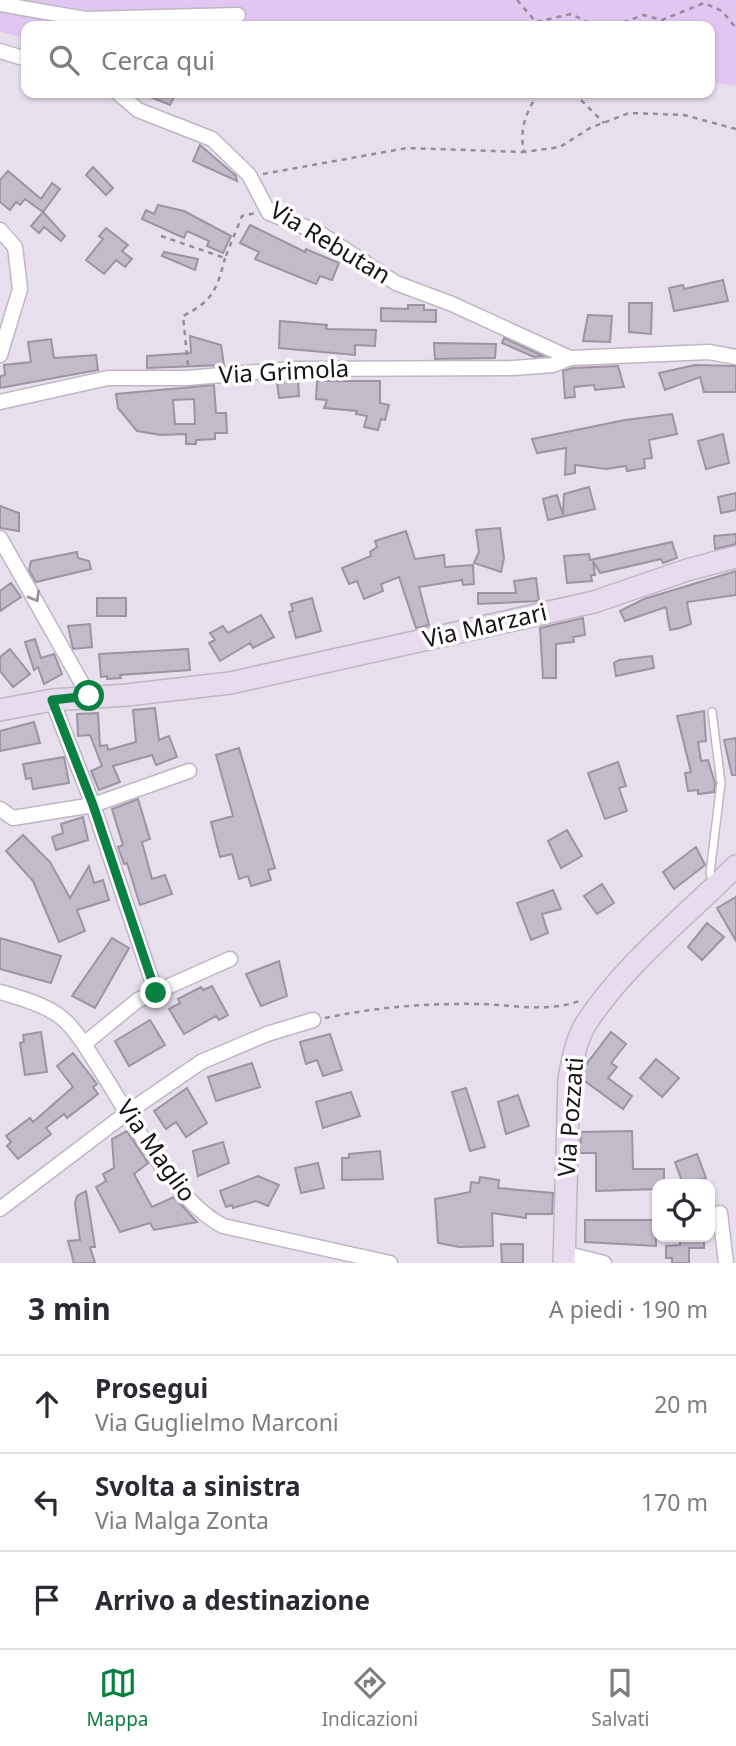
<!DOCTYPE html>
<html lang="it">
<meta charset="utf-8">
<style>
body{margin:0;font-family:"Noto Sans",sans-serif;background:#f2f2f3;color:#2b2b33}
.controls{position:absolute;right:21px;bottom:21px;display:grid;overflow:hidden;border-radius:14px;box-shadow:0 2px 5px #0004}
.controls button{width:63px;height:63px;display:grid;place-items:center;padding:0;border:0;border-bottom:2px solid #e1e1e2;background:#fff;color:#2b2b33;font:35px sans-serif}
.stop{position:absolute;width:21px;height:21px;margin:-16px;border:5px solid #0b8043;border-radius:50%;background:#fff}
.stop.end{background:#0b8043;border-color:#fff;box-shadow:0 2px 7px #0008}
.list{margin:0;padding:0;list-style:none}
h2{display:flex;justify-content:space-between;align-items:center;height:91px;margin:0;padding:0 28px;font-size:30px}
h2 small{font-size:23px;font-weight:400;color:#7c7c81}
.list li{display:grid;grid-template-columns:46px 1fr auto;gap:21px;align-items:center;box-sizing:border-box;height:98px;padding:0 28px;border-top:2px solid #e1e1e2}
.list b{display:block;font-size:26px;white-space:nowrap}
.list p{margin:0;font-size:23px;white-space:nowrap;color:#7c7c81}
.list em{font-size:23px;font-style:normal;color:#7c7c81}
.icon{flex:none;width:38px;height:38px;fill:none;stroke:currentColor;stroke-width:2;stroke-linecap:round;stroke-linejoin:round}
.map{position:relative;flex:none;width:736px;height:1263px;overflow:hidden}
.search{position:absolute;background:#fff;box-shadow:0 2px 5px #0004;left:21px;right:21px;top:21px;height:77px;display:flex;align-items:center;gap:18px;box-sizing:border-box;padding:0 24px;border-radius:14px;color:#7c7c81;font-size:26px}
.sheet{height:385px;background:#fff}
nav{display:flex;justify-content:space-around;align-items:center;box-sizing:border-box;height:98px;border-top:2px solid #e1e1e2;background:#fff;font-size:19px;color:#7c7c81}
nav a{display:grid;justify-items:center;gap:4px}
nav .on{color:#0b8043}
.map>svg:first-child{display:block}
.green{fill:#e0c6f0}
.building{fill:#c3bbc9;stroke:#9c94a1;stroke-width:2;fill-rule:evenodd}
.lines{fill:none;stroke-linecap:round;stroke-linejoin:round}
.lane-casing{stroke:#bfb6c4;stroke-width:10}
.street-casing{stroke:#bfb6c4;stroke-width:17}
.secondary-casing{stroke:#bfb6c4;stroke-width:24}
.path{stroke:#948d98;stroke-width:2.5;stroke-dasharray:5 5;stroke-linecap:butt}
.lane{stroke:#fff;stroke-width:7}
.street{stroke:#fff;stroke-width:14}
.secondary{stroke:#e8daef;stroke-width:21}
.oneway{stroke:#979598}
.route{stroke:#0b8043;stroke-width:9}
.labels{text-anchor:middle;stroke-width:7;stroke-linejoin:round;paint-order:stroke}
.street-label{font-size:24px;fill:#171419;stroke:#fff}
</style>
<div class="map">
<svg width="736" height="1263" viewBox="0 0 736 1263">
<rect width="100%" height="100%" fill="#e8dfed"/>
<!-- green -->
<path class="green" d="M 0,0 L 736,0 L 736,86 L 710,82 L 710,26 L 26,26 L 26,38 L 0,32 Z"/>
<!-- building -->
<path class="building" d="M 141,93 L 176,93 L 170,105 Z
M 200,145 L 236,176 L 237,181 L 193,161 Z
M 93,167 L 113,188 L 106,195 L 86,175 Z
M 8,171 L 41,199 L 52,183 L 60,189 L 43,212 L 25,199 L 20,205 L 16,202 L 10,210 L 0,202 L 0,180 Z
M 158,205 L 184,211 L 231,236 L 223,253 L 207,246 L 209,241 L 187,231 L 184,238 L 142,219 L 146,210 L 154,214 Z
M 43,212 L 65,236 L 61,241 L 44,227 L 39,233 L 31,226 Z
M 250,225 L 305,252 L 306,249 L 339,263 L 332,280 L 320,276 L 316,284 L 255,259 L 259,252 L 240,243 Z
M 106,228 L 128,245 L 122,251 L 132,259 L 125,267 L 116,260 L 104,274 L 86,260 L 103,239 L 99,236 Z
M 164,252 L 198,259 L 195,270 L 162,256 Z
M 723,280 L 728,301 L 674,311 L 669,288 L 683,285 L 684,289 Z
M 629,303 L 652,303 L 651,334 L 629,332 Z
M 408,305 L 424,305 L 424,310 L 436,310 L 436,322 L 381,321 L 381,308 L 408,309 Z
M 588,315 L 612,316 L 610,342 L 583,341 Z
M 280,321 L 327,325 L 326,329 L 376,330 L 375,346 L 355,345 L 355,355 L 279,348 Z
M 190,336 L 221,345 L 224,365 L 147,368 L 147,356 L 191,353 Z
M 504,338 L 543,356 L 534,357 L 502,343 Z
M 51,339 L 54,358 L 96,355 L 98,370 L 0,388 L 0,376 L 5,375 L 4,365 L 31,362 L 28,342 Z
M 434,343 L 496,344 L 495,358 L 435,359 Z
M 695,365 L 736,366 L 736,392 L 704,392 L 700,377 L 665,390 L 659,373 Z
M 618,366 L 624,387 L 595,390 L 594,385 L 574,387 L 575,397 L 565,398 L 563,371 L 572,368 Z
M 298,380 L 299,396 L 279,398 L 277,382 Z
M 317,381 L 380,381 L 380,403 L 389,405 L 385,420 L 381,419 L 378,430 L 364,427 L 367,416 L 356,414 L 357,411 L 324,408 L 327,400 L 316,399 Z
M 214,385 L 216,413 L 226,413 L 227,433 L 215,433 L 215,439 L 196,440 L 196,444 L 186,444 L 186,434 L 161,435 L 137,431 L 118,408 L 116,394 ZM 194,399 L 195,424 L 175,424 L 173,400 Z
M 672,414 L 677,434 L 649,440 L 652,458 L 644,459 L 645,468 L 627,471 L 626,466 L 606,469 L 575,465 L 575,473 L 565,475 L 566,448 L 537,453 L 532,439 L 625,420 Z
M 723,434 L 729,463 L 706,469 L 698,441 Z
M 589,487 L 595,509 L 548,520 L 543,499 L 557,495 L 563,515 L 564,494 Z
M 736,493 L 736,510 L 721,513 L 718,497 Z
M 0,506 L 19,513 L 19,531 L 0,528 Z
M 500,528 L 504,558 L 501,572 L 474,563 L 479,552 L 476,530 Z
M 406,531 L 415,559 L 444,555 L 445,567 L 473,565 L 474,584 L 463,585 L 462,580 L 419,587 L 429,625 L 416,628 L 399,577 L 381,584 L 383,591 L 364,599 L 357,581 L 349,584 L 342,568 L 371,556 L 370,552 L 377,547 L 375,541 Z
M 736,534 L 736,544 L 715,549 L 714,536 Z
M 672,542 L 677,558 L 663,563 L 661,559 L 600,573 L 593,561 L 595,575 L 591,575 L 592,581 L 567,583 L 564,556 L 589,554 L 590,560 Z
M 77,552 L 78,558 L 89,561 L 91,569 L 36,582 L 29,570 L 31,561 Z
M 736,571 L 736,595 L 687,602 L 691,624 L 680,628 L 670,630 L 666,607 L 625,621 L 620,611 L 644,599 Z
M 536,578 L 539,601 L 478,604 L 478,593 L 516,593 L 514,581 Z
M 11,583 L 21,597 L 0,611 L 0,591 Z
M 97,598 L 126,598 L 126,616 L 97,616 Z
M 312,598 L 321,631 L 296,638 L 289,612 L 293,611 L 291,604 Z
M 261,615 L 274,637 L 253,648 L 250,643 L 220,661 L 209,643 L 215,640 L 210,633 L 223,626 L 228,633 Z
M 583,618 L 585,635 L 573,637 L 574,642 L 556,644 L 556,678 L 543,678 L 540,628 Z
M 90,624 L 92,647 L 73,649 L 68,626 Z
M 35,639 L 41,658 L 54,654 L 62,674 L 44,684 L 38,667 L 34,670 L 25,642 Z
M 10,649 L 30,674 L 13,687 L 0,671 L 0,657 Z
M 188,649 L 190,670 L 120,675 L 121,678 L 107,679 L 107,676 L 101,677 L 99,654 Z
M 652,656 L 654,668 L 616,676 L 614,663 L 619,660 Z
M 155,708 L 159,740 L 169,736 L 177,757 L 156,765 L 152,755 L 113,766 L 120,782 L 99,790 L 91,771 L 102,766 L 90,735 L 78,736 L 77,714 L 98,713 L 100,746 L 107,745 L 108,750 L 136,742 L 133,710 Z
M 704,711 L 706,741 L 698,742 L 701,761 L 708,760 L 715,783 L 714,792 L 698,794 L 698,790 L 688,791 L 685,773 L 691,772 L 677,716 Z
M 34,722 L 40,743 L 0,751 L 0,731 Z
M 736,738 L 736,775 L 732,775 L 724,740 Z
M 239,748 L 275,868 L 268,870 L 271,880 L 251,886 L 248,876 L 239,879 L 232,854 L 220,857 L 211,822 L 233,816 L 216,755 Z
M 64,757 L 69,783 L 33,789 L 31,778 L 26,779 L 23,764 Z
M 618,762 L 626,786 L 619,788 L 627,811 L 605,819 L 588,773 Z
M 138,799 L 150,839 L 142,842 L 152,879 L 165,875 L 172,894 L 140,905 L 127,863 L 124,864 L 118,847 L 123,845 L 112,809 Z
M 83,817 L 88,840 L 56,850 L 52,837 L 63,833 L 61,824 Z
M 567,830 L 582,856 L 561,868 L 548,841 Z
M 23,835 L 50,862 L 70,898 L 89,866 L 94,883 L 103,880 L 109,900 L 77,910 L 85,931 L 59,942 L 33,881 L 6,851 Z
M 696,847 L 705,865 L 674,889 L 663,872 Z
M 602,884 L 614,903 L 597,914 L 584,896 Z
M 553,890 L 561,909 L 542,914 L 548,933 L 531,940 L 517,903 Z
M 736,897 L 736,941 L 717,908 Z
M 707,923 L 724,937 L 702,960 L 688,947 Z
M 0,938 L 61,956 L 51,983 L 0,969 Z
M 112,938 L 129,948 L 95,1008 L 72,996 Z
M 279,961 L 287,996 L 261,1006 L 246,974 Z
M 212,986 L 228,1015 L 219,1020 L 216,1016 L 184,1034 L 169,1009 L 180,1003 L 178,999 L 201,987 L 203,990 Z
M 150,1020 L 165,1045 L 129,1066 L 115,1041 Z
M 41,1032 L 47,1072 L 25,1075 L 20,1043 L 24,1042 L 23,1035 Z
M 611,1032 L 626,1044 L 611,1063 L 617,1067 L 608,1078 L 632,1096 L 623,1109 L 582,1079 L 585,1066 Z
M 330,1034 L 342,1070 L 323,1076 L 317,1060 L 306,1064 L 300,1042 Z
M 73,1053 L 97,1084 L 93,1087 L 98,1094 L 67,1118 L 64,1114 L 46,1128 L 51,1134 L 18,1159 L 7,1146 L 11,1142 L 6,1136 L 30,1118 L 33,1122 L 73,1087 L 57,1066 Z
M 656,1059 L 679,1078 L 662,1097 L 640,1078 Z
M 252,1063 L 260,1087 L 216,1101 L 208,1077 Z
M 187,1088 L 207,1123 L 186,1137 L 176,1122 L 166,1129 L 154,1111 Z
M 466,1088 L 485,1147 L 470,1151 L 452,1092 Z
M 351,1092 L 360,1116 L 323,1128 L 316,1102 Z
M 518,1095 L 529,1126 L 506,1134 L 498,1102 Z
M 127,1131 L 148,1163 L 134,1174 L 152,1207 L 174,1197 L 197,1222 L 154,1230 L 150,1223 L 120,1232 L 96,1187 L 106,1181 L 103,1174 L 114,1168 L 112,1139 Z
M 632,1131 L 633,1169 L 664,1169 L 664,1184 L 657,1184 L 657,1189 L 596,1191 L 596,1153 L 580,1153 L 581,1132 Z
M 223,1142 L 229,1163 L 198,1176 L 193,1151 Z
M 380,1151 L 383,1179 L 342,1180 L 342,1158 L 349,1158 L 349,1154 Z
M 697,1154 L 706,1178 L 683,1184 L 675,1162 Z
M 318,1163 L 324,1188 L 301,1193 L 295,1168 Z
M 258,1176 L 279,1185 L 268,1206 L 256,1201 L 233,1208 L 232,1205 L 226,1207 L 220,1191 Z
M 480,1177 L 499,1180 L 498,1188 L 553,1193 L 552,1214 L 526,1214 L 526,1218 L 492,1213 L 493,1246 L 459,1247 L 438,1243 L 435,1199 L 470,1192 L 471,1182 L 479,1183 Z
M 86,1191 L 95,1247 L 90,1247 L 95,1263 L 74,1263 L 68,1241 L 80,1240 L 75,1203 L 77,1196 Z
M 585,1220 L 656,1220 L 656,1246 L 585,1242 Z
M 680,1237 L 704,1237 L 704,1248 L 689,1248 L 689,1263 L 672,1263 L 672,1258 L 666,1258 L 666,1246 L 680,1245 Z
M 501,1244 L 523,1244 L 523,1263 L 502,1263 Z"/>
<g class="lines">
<defs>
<path id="lane" d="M 712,712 L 721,783 L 710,873 L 713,883"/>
<path id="street" d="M 0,4 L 85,19 L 238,15
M 0,51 L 26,59
M 118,93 L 138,110 L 212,139 L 249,175 L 269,213 L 318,232 L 396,283 L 452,304 L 570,358
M 0,230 L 15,247 L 20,289 L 0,355
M 0,402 L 108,378 L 187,378 L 293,369 L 514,368 L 553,365 L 570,358 L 709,352 L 736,357
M 0,538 L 89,696
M 52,700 L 93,805 L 156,993
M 0,809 L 13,818 L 93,805 L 189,771
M 0,992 C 18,997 39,1003 55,1013 C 72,1023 86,1047 96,1063 C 129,1113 171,1199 223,1226 L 390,1263
M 84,1044 L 138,1000 L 230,959
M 0,1209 L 128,1112 L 201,1062 L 267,1034 L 313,1020
M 720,1213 L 726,1263
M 564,1253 L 604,1263"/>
<path id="secondary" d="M 0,710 L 52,700 L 127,695 L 230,683 L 594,602 L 687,570 L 736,557
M 564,1263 L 569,1078 C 573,1059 576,1039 587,1022 C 624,965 688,914 736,866"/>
</defs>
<!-- lane casing -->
<use href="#lane" class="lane-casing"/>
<!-- street casing -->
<use href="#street" class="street-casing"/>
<!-- secondary casing -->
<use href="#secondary" class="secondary-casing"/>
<!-- path -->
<path class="path" d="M 517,0 L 536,22 L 571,14 L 595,26
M 614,26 L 643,15 L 662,20 L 704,3 L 722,11 L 736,28
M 538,93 C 526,113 519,129 524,152 L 560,147 L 590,128 L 629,113 L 684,115 L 736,129
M 574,93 L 604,123
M 263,174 L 407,148 L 523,152
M 161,236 L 225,258 L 242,216 L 256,213
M 188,365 L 183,316 C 213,301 217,289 225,258
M 325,1018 C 376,1007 429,1003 481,1004 C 516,1005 549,1013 582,1000"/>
<!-- lane -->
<use href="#lane" class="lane"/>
<!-- street -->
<use href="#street" class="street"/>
<!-- secondary -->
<use href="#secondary" class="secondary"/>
</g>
<!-- one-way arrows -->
<defs><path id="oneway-chevron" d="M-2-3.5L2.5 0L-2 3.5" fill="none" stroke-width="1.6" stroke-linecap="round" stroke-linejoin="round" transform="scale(1.75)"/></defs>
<use class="oneway" href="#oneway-chevron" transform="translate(35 597) rotate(60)"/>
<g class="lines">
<!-- route -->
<path class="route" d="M 89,696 L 52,700 L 93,805 L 156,993"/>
</g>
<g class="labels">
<!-- street labels -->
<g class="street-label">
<text transform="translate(330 243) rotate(31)" y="8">Via Rebutan</text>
<text transform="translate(284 372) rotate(-3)" y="8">Via Grimola</text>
<text transform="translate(485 626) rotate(-13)" y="8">Via Marzari</text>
<text transform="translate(571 1117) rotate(-86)" y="8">Via Pozzati</text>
<text transform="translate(156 1151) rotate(55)" y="8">Via Maglio</text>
</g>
</g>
</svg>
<div class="controls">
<button><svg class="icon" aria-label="locate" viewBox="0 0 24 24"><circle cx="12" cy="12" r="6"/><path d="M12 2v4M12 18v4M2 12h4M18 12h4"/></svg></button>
</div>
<div class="stop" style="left:89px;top:696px"></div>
<div class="stop end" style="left:156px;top:993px"></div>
<div class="search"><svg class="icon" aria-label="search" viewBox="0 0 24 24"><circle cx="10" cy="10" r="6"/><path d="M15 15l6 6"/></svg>Cerca qui</div>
</div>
<section class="sheet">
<h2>3 min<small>A piedi · 190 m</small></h2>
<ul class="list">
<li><svg class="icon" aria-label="ahead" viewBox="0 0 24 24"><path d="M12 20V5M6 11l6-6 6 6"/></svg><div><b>Prosegui</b><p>Via Guglielmo Marconi</p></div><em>20 m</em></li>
<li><svg class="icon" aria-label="left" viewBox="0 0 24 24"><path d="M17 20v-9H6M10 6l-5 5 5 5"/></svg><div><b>Svolta a sinistra</b><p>Via Malga Zonta</p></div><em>170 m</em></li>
<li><svg class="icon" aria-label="arrive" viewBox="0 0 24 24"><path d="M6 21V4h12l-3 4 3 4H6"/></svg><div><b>Arrivo a destinazione</b></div></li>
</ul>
</section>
<nav>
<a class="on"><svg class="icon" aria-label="map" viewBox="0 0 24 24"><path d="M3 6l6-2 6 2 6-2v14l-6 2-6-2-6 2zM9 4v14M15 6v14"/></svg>Mappa</a>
<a><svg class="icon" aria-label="directions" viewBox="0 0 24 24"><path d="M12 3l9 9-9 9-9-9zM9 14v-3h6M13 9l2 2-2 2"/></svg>Indicazioni</a>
<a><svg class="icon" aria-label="saved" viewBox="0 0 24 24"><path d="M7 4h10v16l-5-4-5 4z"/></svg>Salvati</a>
</nav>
